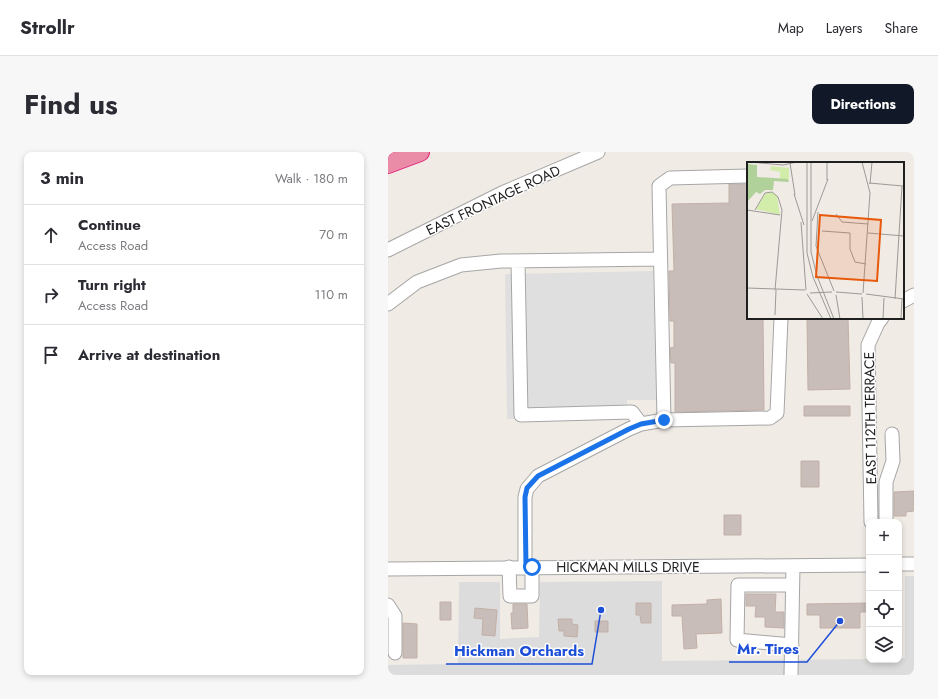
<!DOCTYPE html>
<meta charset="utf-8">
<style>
body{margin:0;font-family:Jost,sans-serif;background:#f7f7f7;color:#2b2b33}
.controls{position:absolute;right:12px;bottom:12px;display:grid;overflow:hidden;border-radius:8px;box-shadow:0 2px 6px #0003}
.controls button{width:36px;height:36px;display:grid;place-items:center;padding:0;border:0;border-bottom:1px solid #e1e1e2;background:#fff;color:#2b2b33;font:20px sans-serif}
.stop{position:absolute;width:12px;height:12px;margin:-9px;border:3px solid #1a73e8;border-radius:50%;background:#fff}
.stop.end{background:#1a73e8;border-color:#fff;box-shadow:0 1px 4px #0008}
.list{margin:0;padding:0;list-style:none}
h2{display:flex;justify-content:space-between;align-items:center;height:52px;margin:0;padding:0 16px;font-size:17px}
h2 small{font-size:13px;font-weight:400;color:#7c7c81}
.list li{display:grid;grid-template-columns:26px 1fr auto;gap:12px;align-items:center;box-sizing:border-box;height:60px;padding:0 16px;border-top:1px solid #e1e1e2}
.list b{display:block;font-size:15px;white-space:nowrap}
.list p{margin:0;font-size:13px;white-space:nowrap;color:#7c7c81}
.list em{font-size:13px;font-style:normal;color:#7c7c81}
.icon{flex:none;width:22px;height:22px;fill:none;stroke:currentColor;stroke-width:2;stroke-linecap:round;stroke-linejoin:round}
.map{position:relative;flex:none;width:526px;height:523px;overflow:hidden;border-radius:8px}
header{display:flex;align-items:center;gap:24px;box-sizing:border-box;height:56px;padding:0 20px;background:#fff;border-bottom:1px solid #e1e1e2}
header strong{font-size:19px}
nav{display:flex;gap:22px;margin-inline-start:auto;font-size:14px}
.intro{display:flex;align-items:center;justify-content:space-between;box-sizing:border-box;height:96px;padding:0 24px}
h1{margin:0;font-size:28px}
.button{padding:10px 18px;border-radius:8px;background:#111827;color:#fff;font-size:14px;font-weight:700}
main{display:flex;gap:24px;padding:0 24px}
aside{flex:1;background:#fff;border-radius:8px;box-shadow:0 2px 6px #0003}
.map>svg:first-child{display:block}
.residential{fill:#dddcdc}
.parking{fill:#dfdfdf}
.building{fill:#c8bdb8;stroke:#c3b0a7}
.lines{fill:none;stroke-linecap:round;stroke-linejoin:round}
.minor-casing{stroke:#a6a6a6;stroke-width:15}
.highway-casing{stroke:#e11f78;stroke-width:20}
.minor{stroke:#fff;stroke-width:13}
.highway{stroke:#ea8ba7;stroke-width:18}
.route{stroke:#1a73e8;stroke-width:5}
.labels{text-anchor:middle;stroke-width:3;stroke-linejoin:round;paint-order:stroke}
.street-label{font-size:14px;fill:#1f1f1f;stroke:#fff}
.inset-road{fill:none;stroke:#9c9996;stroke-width:1}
.view{fill:#e8590c;fill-opacity:0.15;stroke:#e8590c;stroke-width:2}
.inset-edge{fill:none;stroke:#1f1f1f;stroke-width:2}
.leader{fill:none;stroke:#1d4ed8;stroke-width:1.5}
.callout-dot{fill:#1d4ed8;stroke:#fff;stroke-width:1.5}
.callout-label{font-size:15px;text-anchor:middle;font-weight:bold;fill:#1d4ed8;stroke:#fff;stroke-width:3;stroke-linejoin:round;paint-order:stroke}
</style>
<header>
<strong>Strollr</strong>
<nav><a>Map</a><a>Layers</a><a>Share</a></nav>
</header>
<div class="intro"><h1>Find us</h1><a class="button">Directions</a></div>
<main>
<aside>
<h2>3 min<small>Walk · 180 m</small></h2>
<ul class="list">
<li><svg class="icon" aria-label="ahead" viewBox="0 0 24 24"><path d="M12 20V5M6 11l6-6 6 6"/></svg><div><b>Continue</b><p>Access Road</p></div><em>70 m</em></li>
<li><svg class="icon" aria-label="right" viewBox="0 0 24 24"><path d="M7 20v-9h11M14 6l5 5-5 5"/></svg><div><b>Turn right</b><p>Access Road</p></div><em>110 m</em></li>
<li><svg class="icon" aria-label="arrive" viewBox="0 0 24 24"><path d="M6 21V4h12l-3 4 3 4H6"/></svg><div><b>Arrive at destination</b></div></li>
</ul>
</aside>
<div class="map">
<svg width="526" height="523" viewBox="0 0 526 523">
<rect width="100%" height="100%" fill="#f0ebe5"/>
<!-- residential -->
<path class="residential" d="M 517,424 L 526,424 L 526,523 L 0,523 L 0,513 L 70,512 L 71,430 L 112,430 L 112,487 L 151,485 L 152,430 L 274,429 L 274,509 L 481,507 L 481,508 L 511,508 L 511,507 L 517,506 Z"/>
<!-- parking -->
<path class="parking" d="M 265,119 L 268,248 L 239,248 L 239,265 L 119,267 L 117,122 Z"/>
<!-- building -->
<path class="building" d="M 341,32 L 360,32 L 360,166 L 375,166 L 376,258 L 287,260 L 287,211 L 283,211 L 282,196 L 286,195 L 286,169 L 282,169 L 281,119 L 286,119 L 284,52 L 341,51 Z
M 419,166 L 460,166 L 462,237 L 420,238 Z
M 416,254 L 462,254 L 462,264 L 416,264 Z
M 413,309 L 431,309 L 431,335 L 413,335 Z
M 526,339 L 526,359 L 518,360 L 518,364 L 506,364 L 506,340 Z
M 336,363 L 353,363 L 353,383 L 336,383 Z
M 358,442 L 388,442 L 387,460 L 396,460 L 396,476 L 377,475 L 377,465 L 367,465 L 368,454 L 358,454 Z
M 333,447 L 334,481 L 308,482 L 309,496 L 296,497 L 294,464 L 284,464 L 284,453 L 319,452 L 319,448 Z
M 52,450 L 63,450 L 63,468 L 52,468 Z
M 248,451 L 263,451 L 263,471 L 253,471 L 252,463 L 248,463 Z
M 481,451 L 481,460 L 472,460 L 472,476 L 432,476 L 432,463 L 419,463 L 419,452 Z
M 125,452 L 139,452 L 140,476 L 124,477 L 123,461 L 125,461 Z
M 87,456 L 109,458 L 107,484 L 94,483 L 95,467 L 86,466 Z
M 170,467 L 184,467 L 184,472 L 190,473 L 189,485 L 176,484 L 176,479 L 171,479 Z
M 207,469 L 220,469 L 220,480 L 207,480 Z
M 15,471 L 29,472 L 29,506 L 15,506 Z"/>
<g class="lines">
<defs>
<path id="minor" d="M 0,98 L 114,41 L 210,0
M 130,109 L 133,263 L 244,260 L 253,272
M 515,149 L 526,143
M 0,152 L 29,130 L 73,113 L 113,109 L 272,107
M 276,268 L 271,34 L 282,26 L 360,24
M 483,370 L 480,193 L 490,171 L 494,166
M 498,370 L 498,330 L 505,309 L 504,282
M 511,412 L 526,412
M 121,415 L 122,444 L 144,444 L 144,415
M 137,415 L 137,345 L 139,337 L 150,324 L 241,277 L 253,272 L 276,268 L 382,266 L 389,261 L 393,166
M 0,417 L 481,413
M 0,453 L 7,464 L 7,501
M 404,493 L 349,488 L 350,433 L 404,433
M 403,523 L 405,414"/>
<path id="highway" d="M 0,12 L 32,0"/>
</defs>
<!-- minor casing -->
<use href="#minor" class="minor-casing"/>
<!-- highway casing -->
<use href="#highway" class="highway-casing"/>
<!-- minor -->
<use href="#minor" class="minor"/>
<!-- highway -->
<use href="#highway" class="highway"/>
</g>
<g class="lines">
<!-- route -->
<path class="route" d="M 144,415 L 138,415 L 137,345 L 139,336 L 150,324 L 241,277 L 253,272 L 276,268"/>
</g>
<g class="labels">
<!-- street labels -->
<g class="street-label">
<text transform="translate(105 48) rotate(-25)" y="5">EAST FRONTAGE ROAD</text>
<text transform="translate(482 266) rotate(-91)" y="5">EAST 112TH TERRACE</text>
<text x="240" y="420">HICKMAN MILLS DRIVE</text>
</g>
</g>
<!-- overview -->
<g transform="translate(359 10)">
<rect width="157" height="157" fill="#f0ebe5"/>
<path d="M 24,4 L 42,6 L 42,17 L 33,17 L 33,10 L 23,8 ZM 25,30 L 30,34 L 33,53 L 9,47 L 18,32 Z" fill="#d2ecaa"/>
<path d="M 0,2 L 10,3 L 10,15 L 41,17 L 42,20 L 27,19 L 26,28 L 18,28 L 13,32 L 9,30 L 0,40 Z" fill="#b0d199"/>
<path class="inset-road" d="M 2,0 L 36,3 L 50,0M 60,0 L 60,91 L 66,115 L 84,157M 64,0 L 64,90 L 70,114 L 87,157M 80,0 L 80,18M 115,0 L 123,31 L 116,131M 43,1 L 48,33M 122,21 L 156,24M 123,22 L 125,0M 47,32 L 57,63M 0,48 L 33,53M 8,48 L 18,31 L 25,30 L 31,35 L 35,48 L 28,128M 71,50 L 69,84 L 87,129M 89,52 L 95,60 L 121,62M 65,59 L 81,17M 54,60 L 59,128M 75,69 L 103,71 L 103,87 L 108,100 L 119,102M 121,71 L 157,74M 0,126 L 58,128M 89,130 L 115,132M 63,131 L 85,130M 60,132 L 76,157M 119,132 L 157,137M 89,133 L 93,157M 115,135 L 116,157M 148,137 L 155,24M 28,153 L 29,128M 136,157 L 137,136M 154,157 L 155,137"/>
<path class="view" d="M 73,53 L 134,58 L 130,119 L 69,115 Z"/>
<rect width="157" height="157" class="inset-edge"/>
</g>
<!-- callouts -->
<path class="leader" d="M452 469L419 510H341M213 458L204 512H58"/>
<g class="callout-dot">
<circle cx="452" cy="469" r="4"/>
<circle cx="213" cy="458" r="4"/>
</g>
<g class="callout-label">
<text x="380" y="502">Mr. Tires</text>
<text x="131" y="504">Hickman Orchards</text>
</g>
</svg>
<div class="controls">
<button>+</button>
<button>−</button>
<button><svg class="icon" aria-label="locate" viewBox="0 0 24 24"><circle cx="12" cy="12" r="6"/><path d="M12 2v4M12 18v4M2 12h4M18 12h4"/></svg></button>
<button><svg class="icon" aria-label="layers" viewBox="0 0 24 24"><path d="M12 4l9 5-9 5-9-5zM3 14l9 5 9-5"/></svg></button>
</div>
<div class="stop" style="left:144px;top:415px"></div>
<div class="stop end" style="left:276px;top:268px"></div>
</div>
</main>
